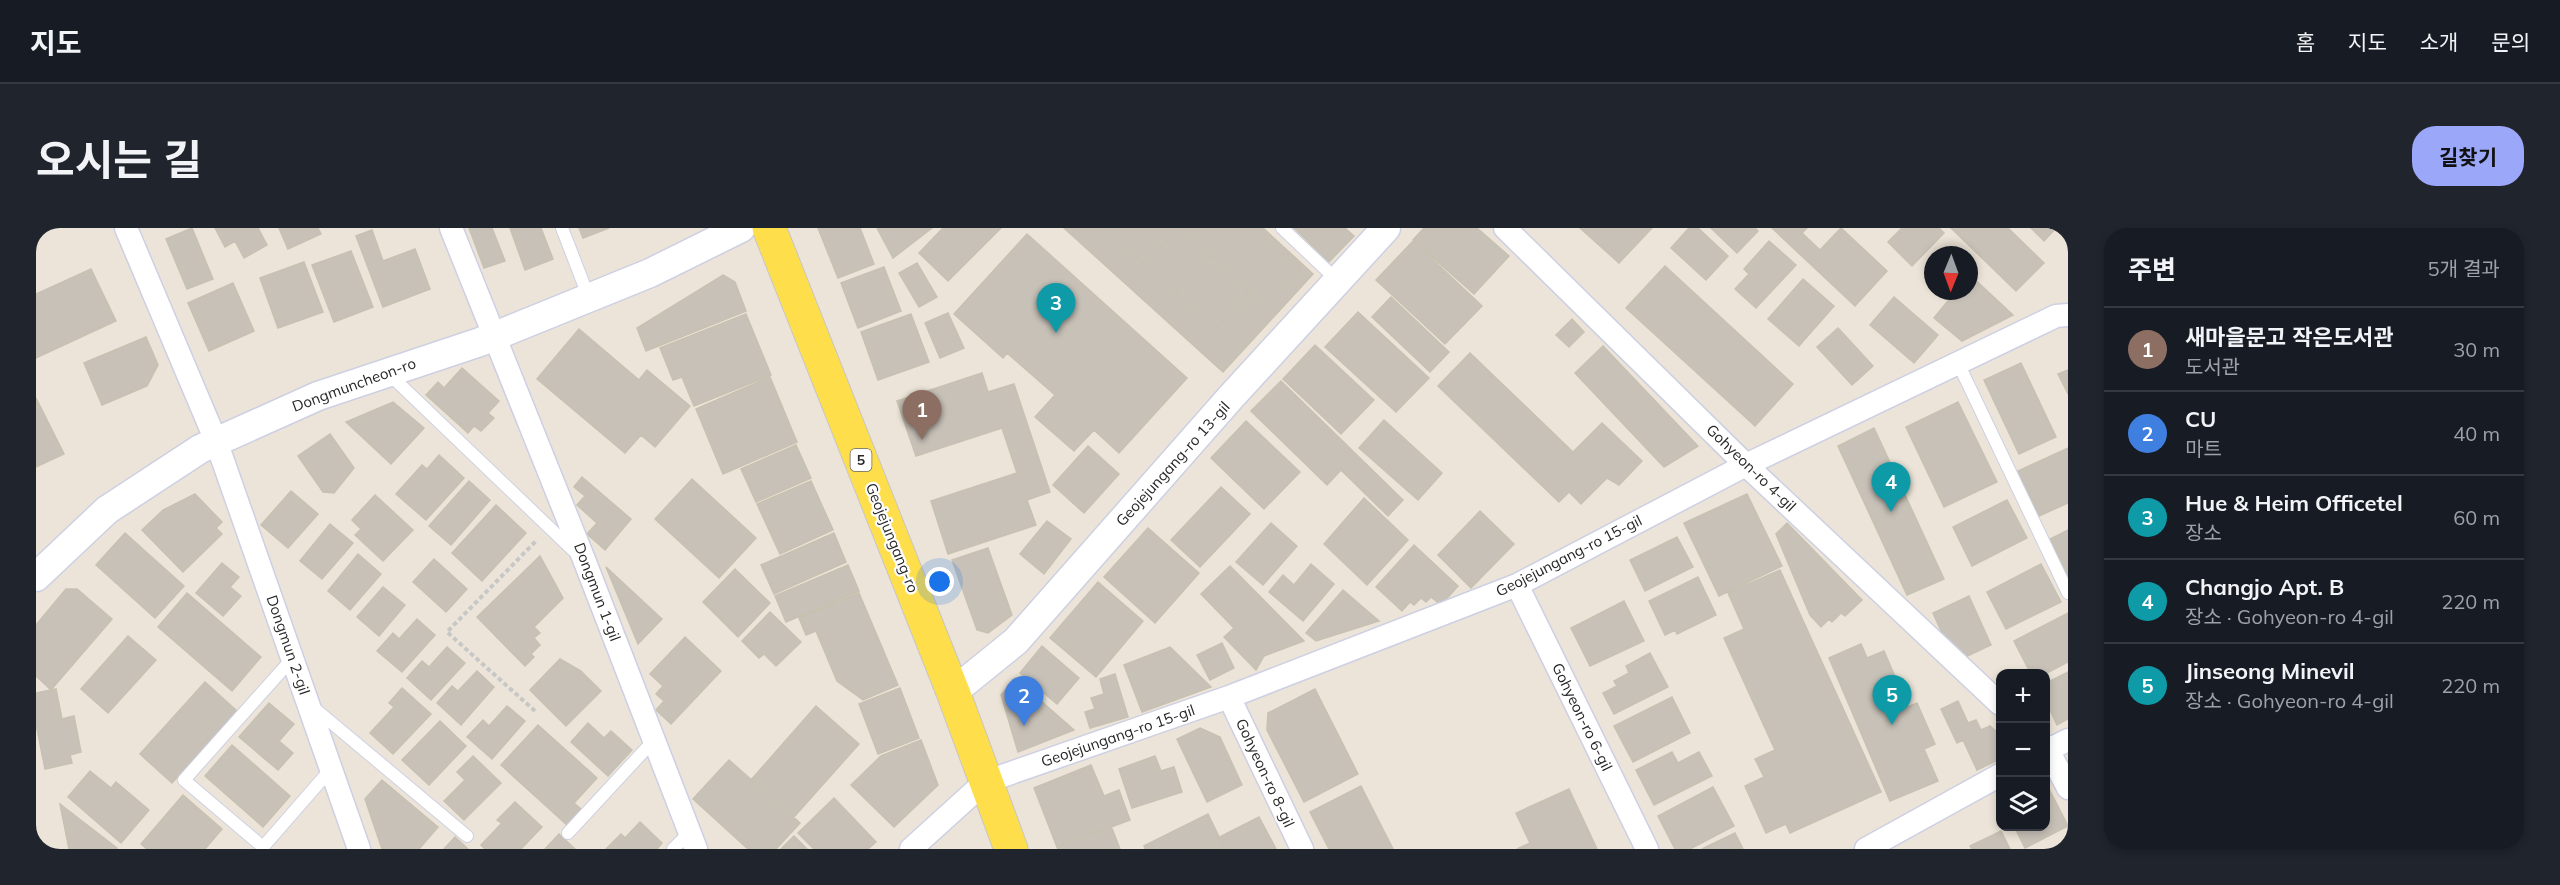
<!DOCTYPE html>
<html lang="ko">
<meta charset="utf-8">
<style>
body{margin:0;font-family:Mulish,"Noto Sans KR",sans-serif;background:#20242c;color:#f1f3f6}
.controls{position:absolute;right:18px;bottom:18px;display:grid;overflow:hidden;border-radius:12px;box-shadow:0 3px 9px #0003}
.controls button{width:54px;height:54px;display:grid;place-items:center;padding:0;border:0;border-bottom:2px solid #363941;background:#171b24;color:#f1f3f6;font:30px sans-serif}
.compass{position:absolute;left:1888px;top:18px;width:54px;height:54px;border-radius:50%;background:#171b24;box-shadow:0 3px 9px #0003;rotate:181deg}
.you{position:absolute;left:904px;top:354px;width:21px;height:21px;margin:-15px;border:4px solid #fff;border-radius:50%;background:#1a73e8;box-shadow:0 0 0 9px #1a73e833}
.badge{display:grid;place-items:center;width:39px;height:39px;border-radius:50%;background:#9ba8fa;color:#fff;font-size:20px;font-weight:700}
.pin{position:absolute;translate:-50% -50px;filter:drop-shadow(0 2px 3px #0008)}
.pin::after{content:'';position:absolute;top:32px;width:21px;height:18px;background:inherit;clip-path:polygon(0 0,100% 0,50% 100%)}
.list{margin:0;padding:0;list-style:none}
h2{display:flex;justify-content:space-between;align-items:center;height:78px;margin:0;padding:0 24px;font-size:26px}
h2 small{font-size:20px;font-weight:400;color:#9ea1a6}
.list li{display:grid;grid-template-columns:39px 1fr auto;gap:18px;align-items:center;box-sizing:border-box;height:84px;padding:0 24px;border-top:2px solid #363941}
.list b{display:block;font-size:22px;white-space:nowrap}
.list p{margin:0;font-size:20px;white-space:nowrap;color:#9ea1a6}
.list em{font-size:20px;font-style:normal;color:#9ea1a6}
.icon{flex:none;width:33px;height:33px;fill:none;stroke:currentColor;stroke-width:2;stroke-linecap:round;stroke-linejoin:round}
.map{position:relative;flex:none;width:2032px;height:621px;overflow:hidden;border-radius:24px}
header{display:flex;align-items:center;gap:36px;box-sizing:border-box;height:84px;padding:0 30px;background:#171b24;border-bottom:2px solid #363941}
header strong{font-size:28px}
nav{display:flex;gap:33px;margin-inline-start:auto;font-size:21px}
.intro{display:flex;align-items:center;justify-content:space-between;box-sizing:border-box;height:144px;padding:0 36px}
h1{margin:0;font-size:42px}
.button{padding:15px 27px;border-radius:24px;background:#9ba8fa;color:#111;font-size:21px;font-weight:700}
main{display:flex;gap:36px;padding:0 36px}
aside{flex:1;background:#171b24;border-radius:24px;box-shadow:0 3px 9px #0003}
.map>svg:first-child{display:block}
.building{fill:#c7c1b8;stroke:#c7c1b1;stroke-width:1.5}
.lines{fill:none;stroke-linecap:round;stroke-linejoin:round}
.service-casing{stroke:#cdd0e3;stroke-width:14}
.minor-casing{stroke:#cdd0e3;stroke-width:25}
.tertiary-casing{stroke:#cdd0e3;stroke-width:31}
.primary-casing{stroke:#c7c7c7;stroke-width:35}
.path{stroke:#c7c7c7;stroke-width:4;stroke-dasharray:4.5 3;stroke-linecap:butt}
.service{stroke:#fff;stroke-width:12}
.minor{stroke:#fff;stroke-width:22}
.tertiary{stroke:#fff;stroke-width:28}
.primary{stroke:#fede4b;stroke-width:33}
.labels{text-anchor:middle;stroke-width:4.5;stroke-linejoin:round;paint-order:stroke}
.shield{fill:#fff;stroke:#686868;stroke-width:1.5}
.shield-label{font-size:14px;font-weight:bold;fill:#282828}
.street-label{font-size:15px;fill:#282828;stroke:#fff}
</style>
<header>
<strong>지도</strong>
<nav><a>홈</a><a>지도</a><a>소개</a><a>문의</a></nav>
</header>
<div class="intro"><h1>오시는 길</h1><a class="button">길찾기</a></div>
<main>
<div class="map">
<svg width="2032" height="621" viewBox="0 0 2032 621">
<rect width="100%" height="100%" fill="#ece4d8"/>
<!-- building -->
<path class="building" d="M 156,0 L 177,51 L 151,61 L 130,11 Z
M 179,0 L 222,0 L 231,17 L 208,30 L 199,13 L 189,19 Z
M 243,0 L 282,0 L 285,6 L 252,21 Z
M 433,0 L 456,0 L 469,33 L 448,40 Z
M 474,0 L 505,0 L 517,31 L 489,42 Z
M 543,0 L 573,0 L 547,10 Z
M 782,0 L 824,0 L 838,36 L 802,50 Z
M 841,0 L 896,0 L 857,30 Z
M 907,0 L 965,0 L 912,53 L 883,25 Z
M 1028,0 L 1070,0 L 1109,37 L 1142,0 L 1146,0 L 1175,27 L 1140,65 L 1180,101 L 1214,64 L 1229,79 L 1264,42 L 1218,0 L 1227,0 L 1277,46 L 1187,144 Z
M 1070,0 L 1142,0 L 1109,37 Z
M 1146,0 L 1218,0 L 1264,42 L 1229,79 Z
M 1258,0 L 1309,0 L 1318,8 L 1293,34 Z
M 1388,0 L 1441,0 L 1473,28 L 1438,66 L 1377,12 Z
M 1544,0 L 1616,0 L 1583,35 Z
M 1653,0 L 1662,0 L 1692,28 L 1670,52 L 1635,20 Z
M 1675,0 L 1719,0 L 1722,3 L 1701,25 Z
M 1736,0 L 1771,0 L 1766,5 L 1784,22 L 1805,0 L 1851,43 L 1819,78 Z
M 1866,0 L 1903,0 L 1908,5 L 1876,38 L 1852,14 Z
M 1915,0 L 1972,0 L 2008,35 L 1980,63 Z
M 1995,0 L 2020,0 L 2008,13 Z
M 336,2 L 347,33 L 379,21 L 394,61 L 347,79 L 320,8 Z
M 991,6 L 1151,150 L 1083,225 L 1058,202 L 1038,223 L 999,189 L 1019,167 L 971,125 L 967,130 L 918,86 Z
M 1377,13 L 1446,78 L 1409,116 L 1340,52 Z
M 1733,13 L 1760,37 L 1720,80 L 1699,61 L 1713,46 L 1708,41 Z
M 315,23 L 337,79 L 298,94 L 276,37 Z
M 1175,27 L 1214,64 L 1180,101 L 1140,65 Z
M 268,34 L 287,84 L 242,100 L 224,50 Z
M 881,35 L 901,69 L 883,79 L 863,45 Z
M 1629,38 L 1757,156 L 1719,198 L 1590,80 Z
M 848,39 L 865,83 L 822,100 L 805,55 Z
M 55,41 L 80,93 L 0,130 L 0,66 Z
M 1933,46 L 1977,87 L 1926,113 L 1898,90 L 1920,63 L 1933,63 Z
M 687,47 L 699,54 L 710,83 L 610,123 L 601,100 Z
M 1767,51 L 1798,78 L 1763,118 L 1732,91 Z
M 197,55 L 218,103 L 173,123 L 152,75 Z
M 1355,69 L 1413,124 L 1394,144 L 1336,89 Z
M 1858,69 L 1902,107 L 1878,135 L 1834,97 Z
M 1322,84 L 1393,150 L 1360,184 L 1289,119 Z
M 912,85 L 928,120 L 904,130 L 889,95 Z
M 710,86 L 735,147 L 658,178 L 646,149 L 637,152 L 624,120 Z
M 875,86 L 893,134 L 842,152 L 825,104 Z
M 1536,91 L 1548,104 L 1533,119 L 1520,107 Z
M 1802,100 L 1837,138 L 1816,157 L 1781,119 Z
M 543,101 L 603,152 L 611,142 L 654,178 L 619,219 L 605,207 L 589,225 L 501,151 Z
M 110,109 L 122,137 L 111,158 L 66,177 L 48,135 Z
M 1279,117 L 1338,172 L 1305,206 L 1247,151 Z
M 1567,118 L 1662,218 L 1628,239 L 1539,145 Z
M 1434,125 L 1537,224 L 1566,195 L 1606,233 L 1583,257 L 1571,250 L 1545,276 L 1533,264 L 1523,274 L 1402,158 Z
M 1985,135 L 2020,209 L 1983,226 L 1948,152 Z
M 426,140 L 463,173 L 452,185 L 458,190 L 445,203 L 438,198 L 432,205 L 390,167 L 402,154 L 408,160 Z
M 2032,142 L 2032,166 L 2022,146 Z
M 946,145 L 952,164 L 978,156 L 1014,264 L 991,272 L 1000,297 L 912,326 L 895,273 L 981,245 L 966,200 L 880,228 L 861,173 Z
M 734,149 L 761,214 L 687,246 L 660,181 Z
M 1245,153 L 1367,272 L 1352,288 L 1305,242 L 1291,257 L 1215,183 Z
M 0,170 L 28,226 L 0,239 Z
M 357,174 L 388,200 L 355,236 L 310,194 Z
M 1922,174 L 1961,254 L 1908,279 L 1870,199 Z
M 1348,192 L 1406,245 L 1382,272 L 1323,220 Z
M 1210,193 L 1264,244 L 1228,281 L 1175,230 Z
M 1838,200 L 1908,351 L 1871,367 L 1802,218 Z
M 294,206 L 318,240 L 298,265 L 287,264 L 262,228 Z
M 760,217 L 775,250 L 720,274 L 705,241 Z
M 1052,218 L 1083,246 L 1048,285 L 1017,257 Z
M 2032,220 L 2032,275 L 2003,288 L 1982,243 Z
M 403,227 L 428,250 L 390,292 L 360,266 L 386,237 L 391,241 Z
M 546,249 L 595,291 L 569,322 L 551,306 L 561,295 L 541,277 L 549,268 L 538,259 Z
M 656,251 L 720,310 L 683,350 L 619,291 Z
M 433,253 L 454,272 L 415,317 L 393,298 Z
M 775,253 L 797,302 L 744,326 L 721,276 Z
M 1185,259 L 1214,286 L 1164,339 L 1135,312 Z
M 255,263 L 282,286 L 252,320 L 225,297 Z
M 159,266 L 186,294 L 180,300 L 186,306 L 147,344 L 106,302 L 127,282 Z
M 1711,266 L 1746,338 L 1683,368 L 1648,295 Z
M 339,267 L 377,302 L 347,333 L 319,307 L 325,301 L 316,292 Z
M 1328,270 L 1372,312 L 1331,357 L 1288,316 Z
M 1971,272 L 1991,310 L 1936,338 L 1917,299 Z
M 460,277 L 490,305 L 446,353 L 416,325 Z
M 1444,283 L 1478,316 L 1435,360 L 1402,327 Z
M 1011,293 L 1035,311 L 1008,346 L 984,326 Z
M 1235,295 L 1261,318 L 1227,357 L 1200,334 Z
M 1751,295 L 1826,372 L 1809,388 L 1805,385 L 1796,394 L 1793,391 L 1785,399 L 1774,387 L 1740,306 Z
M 294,296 L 317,315 L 286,351 L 264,333 Z
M 1112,300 L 1163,345 L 1119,395 L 1068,349 Z
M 2032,302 L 2032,348 L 2014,311 Z
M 89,305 L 148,358 L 119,390 L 60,337 Z
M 798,305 L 810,334 L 738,366 L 725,337 Z
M 1641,309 L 1657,339 L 1609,363 L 1594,332 Z
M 1378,317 L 1422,358 L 1405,377 L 1395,369 L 1390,374 L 1385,370 L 1378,377 L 1374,374 L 1366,383 L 1340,359 Z
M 952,320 L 976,387 L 952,405 L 941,402 L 916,332 Z
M 322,326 L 345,346 L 314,382 L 292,363 Z
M 504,328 L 527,370 L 498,399 L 504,405 L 498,410 L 504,417 L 495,426 L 498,429 L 489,438 L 441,389 Z
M 398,331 L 431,361 L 410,384 L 377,354 Z
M 186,335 L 203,349 L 194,359 L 205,368 L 187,388 L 160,365 Z
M 1275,336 L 1298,356 L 1267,393 L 1233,364 L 1247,347 L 1258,357 Z
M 2005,336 L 2025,374 L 1970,401 L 1951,364 Z
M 812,337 L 823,363 L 750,394 L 739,368 Z
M 1194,338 L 1268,413 L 1228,428 L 1220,442 L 1188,409 L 1198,400 L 1165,366 Z
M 570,339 L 626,391 L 602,416 Z
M 699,341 L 734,375 L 702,409 L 667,374 Z
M 1744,342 L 1845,564 L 1754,605 L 1750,596 L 1730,605 L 1709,558 L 1728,549 L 1719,531 L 1739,522 L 1688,410 L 1708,401 L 1692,365 Z
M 1662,349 L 1680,387 L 1641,406 L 1639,402 L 1629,407 L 1613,373 Z
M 1062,354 L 1107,393 L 1060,449 L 1014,410 Z
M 347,359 L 369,377 L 343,408 L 321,389 Z
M 30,361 L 41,361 L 76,391 L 15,462 L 0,448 L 0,397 Z
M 1307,362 L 1343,393 L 1280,413 L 1270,405 Z
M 151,365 L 225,429 L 196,463 L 122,399 Z
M 823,365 L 862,457 L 827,472 L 801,453 L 780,403 L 770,407 L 763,390 Z
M 1933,368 L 1955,417 L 1927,430 L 1907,407 L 1897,385 Z
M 1588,373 L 1608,413 L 1554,438 L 1535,400 Z
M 734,384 L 765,414 L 740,438 L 728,426 L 723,430 L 706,413 Z
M 2032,385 L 2032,434 L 2009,446 L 1995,446 L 1978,413 Z
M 381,391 L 399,407 L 366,444 L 341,423 L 357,405 L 363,411 Z
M 92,408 L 120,432 L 72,485 L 45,461 Z
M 649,409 L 685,443 L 635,496 L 620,482 L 628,473 L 620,466 L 627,458 L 614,446 Z
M 1186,415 L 1198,440 L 1174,452 L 1161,427 Z
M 1825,416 L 1831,430 L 1848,423 L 1872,479 L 1881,475 L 1899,516 L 1888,521 L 1902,553 L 1854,573 L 1793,430 Z
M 1006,418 L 1043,450 L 1021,476 L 984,445 Z
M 411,419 L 429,435 L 395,472 L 371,450 L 386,433 L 393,439 Z
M 1134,419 L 1175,459 L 1106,484 L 1088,437 Z
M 1614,425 L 1632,459 L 1578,486 L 1567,465 L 1581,458 L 1578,453 L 1593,445 L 1590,438 Z
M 524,431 L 545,443 L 565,463 L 530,498 L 494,462 Z
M 441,443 L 458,459 L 425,497 L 401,475 L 416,458 L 422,463 Z
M 2032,444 L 2032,491 L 2021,497 L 2010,473 L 2010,455 Z
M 1079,446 L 1092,489 L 1054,500 L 1049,484 L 1059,481 L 1055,470 L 1068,466 L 1064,451 Z
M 979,450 L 1038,502 L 982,524 L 965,467 Z
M 169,454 L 201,483 L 136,555 L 104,526 Z
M 366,460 L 395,486 L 357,526 L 334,505 L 358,479 L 353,475 Z
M 864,460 L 883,510 L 842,526 L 823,476 Z
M 20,461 L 26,491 L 38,488 L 45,524 L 34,527 L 36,535 L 9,541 L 0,496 L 0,465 Z
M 1279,461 L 1322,546 L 1268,574 L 1231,502 L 1232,485 Z
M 1636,469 L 1654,505 L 1597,534 L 1578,498 Z
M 1922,473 L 1932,495 L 1940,492 L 1945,502 L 1954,498 L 1964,507 L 1964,531 L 1941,542 L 1927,512 L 1921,515 L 1905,481 Z
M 233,475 L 258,496 L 243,513 L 257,525 L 242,542 L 203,509 Z
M 471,478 L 489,493 L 456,531 L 431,509 L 447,492 L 453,498 Z
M 780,478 L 823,516 L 758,589 L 715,552 Z
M 404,493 L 430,518 L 393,557 L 366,532 Z
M 552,495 L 568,510 L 575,503 L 596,522 L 572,548 L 535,514 Z
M 502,497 L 561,550 L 538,575 L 545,581 L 531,597 L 465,537 Z
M 1164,500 L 1184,509 L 1206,557 L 1171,574 L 1141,511 Z
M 885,512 L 902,557 L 858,599 L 815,557 L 845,528 Z
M 196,517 L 254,568 L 227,599 L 169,548 Z
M 1636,524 L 1642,535 L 1663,524 L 1676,548 L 1618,577 L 1600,542 Z
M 437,528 L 465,555 L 428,592 L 408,573 L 429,552 L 421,544 Z
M 1119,528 L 1125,543 L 1138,539 L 1146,564 L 1096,580 L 1083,541 Z
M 693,532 L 764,595 L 740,621 L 712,621 L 657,571 Z
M 1055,537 L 1068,568 L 1083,562 L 1094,592 L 1021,619 L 998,560 Z
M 54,543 L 75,560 L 80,554 L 113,582 L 85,615 L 32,569 Z
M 346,552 L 402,599 L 383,621 L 346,621 L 329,571 Z
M 1325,558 L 1357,621 L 1293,621 L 1274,584 Z
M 1677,559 L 1698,598 L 1654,621 L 1639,621 L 1622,588 Z
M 2010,559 L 2012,559 L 2032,598 L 1989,620 L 1978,598 L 2010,598 Z
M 1533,561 L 1561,621 L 1481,621 L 1494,615 L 1480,585 Z
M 147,567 L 186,601 L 169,621 L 111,621 L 105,616 Z
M 798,570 L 840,614 L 832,621 L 778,621 L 762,605 Z
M 479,574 L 506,599 L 485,621 L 449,621 L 445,617 L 466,595 L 461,592 Z
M 24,576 L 81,620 L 81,621 L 33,621 Z
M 1172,586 L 1189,621 L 1109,621 L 1108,618 Z
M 1223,589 L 1240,621 L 1160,621 Z
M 604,594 L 626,615 L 621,621 L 570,621 L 585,606 L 589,610 Z
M 1075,598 L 1084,621 L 1022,621 L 1021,619 Z
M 1965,603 L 1974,621 L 1936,621 L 1934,618 Z
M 1699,605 L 1707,621 L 1666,621 Z
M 523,606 L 539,621 L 509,621 Z
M 758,608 L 771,621 L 745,621 Z
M 419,609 L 432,621 L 408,621 Z"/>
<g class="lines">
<defs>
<path id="service" d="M 526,0 L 553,70
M 1246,0 L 1302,53
M 1922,135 L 2032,365
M 352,145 L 541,326
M 256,431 L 148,552 L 227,619 L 295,541
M 278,480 L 431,608
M 532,605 L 619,511
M 637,621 L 654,604"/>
<path id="minor" d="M 90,0 L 180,213 L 323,621
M 415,0 L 549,334 L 660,621
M 1469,0 L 1710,237 L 1964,476
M 1481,357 L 1611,621
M 1193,469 L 1266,621
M 2010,518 L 2032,560
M 2010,523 L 2032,512
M 875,621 L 949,554 L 1193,469 L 1481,357 L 1710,237 L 2020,88 L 2032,87
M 1830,621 L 1964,547"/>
<path id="tertiary" d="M 0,349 L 71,282 L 164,221 L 282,168 L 444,114 L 614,45 L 705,0
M 917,464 L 980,413 L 1195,169 L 1350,0"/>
<path id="primary" d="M 733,0 L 917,464 L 975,621"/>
</defs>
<!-- service casing -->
<use href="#service" class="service-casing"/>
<!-- minor casing -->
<use href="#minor" class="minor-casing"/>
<!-- tertiary casing -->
<use href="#tertiary" class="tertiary-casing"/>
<!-- primary casing -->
<use href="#primary" class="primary-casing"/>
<!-- path -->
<path class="path" d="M 499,483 L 411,404 L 500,313"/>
<!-- service -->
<use href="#service" class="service"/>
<!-- minor -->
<use href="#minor" class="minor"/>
<!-- tertiary -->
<use href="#tertiary" class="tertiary"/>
<!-- primary -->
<use href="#primary" class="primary"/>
</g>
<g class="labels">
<!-- shield labels -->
<rect class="shield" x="814.5" y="221" width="21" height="22" rx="4.5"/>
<g class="shield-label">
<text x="825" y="237">5</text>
</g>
<!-- street labels -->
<g class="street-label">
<text transform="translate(318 157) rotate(-20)" y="5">Dongmuncheon-ro</text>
<text transform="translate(1137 236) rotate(-48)" y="5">Geojejungang-ro 13-gil</text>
<text transform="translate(1715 240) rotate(44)" y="5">Gohyeon-ro 4-gil</text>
<text transform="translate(856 310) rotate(68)" y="5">Geojejungang-ro</text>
<text transform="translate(1533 328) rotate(-27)" y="5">Geojejungang-ro 15-gil</text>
<text transform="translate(561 364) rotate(69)" y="5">Dongmun 1-gil</text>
<text transform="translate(252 417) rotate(71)" y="5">Dongmun 2-gil</text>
<text transform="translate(1546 489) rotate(64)" y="5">Gohyeon-ro 6-gil</text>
<text transform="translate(1082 508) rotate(-19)" y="5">Geojejungang-ro 15-gil</text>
<text transform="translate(1229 545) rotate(65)" y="5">Gohyeon-ro 8-gil</text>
</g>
</g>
</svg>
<div class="controls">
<button>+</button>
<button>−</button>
<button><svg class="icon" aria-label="layers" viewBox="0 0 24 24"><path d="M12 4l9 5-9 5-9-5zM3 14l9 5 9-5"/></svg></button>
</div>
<svg class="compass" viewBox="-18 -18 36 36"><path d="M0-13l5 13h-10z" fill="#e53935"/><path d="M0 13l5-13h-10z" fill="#9ea1a6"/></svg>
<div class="you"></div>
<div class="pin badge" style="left:886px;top:212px;background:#8d6e63">1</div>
<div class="pin badge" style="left:988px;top:498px;background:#3f7fe0">2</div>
<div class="pin badge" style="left:1020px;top:105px;background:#0f9aa8">3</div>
<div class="pin badge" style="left:1855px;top:284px;background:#0f9aa8">4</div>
<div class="pin badge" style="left:1856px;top:497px;background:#0f9aa8">5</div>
</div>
<aside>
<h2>주변<small>5개 결과</small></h2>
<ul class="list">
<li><span class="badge" style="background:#8d6e63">1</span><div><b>새마을문고 작은도서관</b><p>도서관</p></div><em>30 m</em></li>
<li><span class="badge" style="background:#3f7fe0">2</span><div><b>CU</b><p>마트</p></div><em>40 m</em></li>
<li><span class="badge" style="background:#0f9aa8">3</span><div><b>Hue &amp; Heim Officetel</b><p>장소</p></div><em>60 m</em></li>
<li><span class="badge" style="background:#0f9aa8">4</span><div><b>Changjo Apt. B</b><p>장소 · Gohyeon-ro 4-gil</p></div><em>220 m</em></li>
<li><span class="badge" style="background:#0f9aa8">5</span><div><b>Jinseong Minevil</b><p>장소 · Gohyeon-ro 4-gil</p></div><em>220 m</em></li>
</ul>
</aside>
</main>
